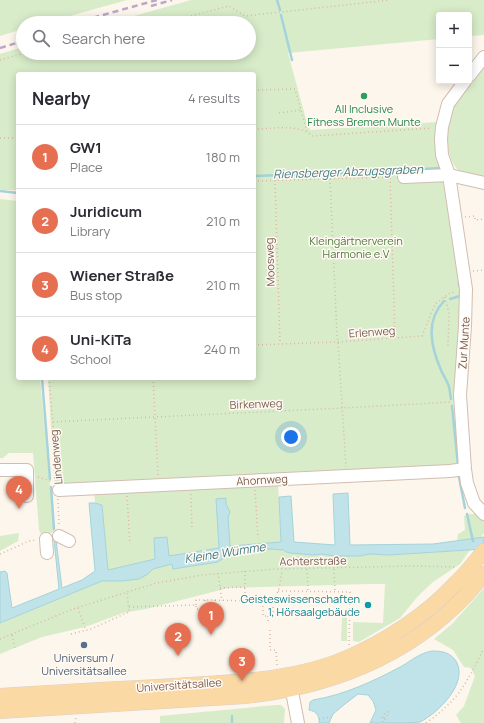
<!DOCTYPE html>
<meta charset="utf-8">
<style>
body{margin:0;font-family:Manrope,sans-serif;background:#f2f2f3;color:#2b2b33}
.controls{position:absolute;right:12px;top:12px;display:grid;overflow:hidden;border-radius:4px;box-shadow:0 2px 10px #0003}
.controls button{width:36px;height:36px;display:grid;place-items:center;padding:0;border:0;border-bottom:1px solid #e1e1e2;background:#fff;color:#2b2b33;font:20px sans-serif}
.you{position:absolute;left:291px;top:437px;width:14px;height:14px;margin:-10px;border:3px solid #fff;border-radius:50%;background:#1a73e8;box-shadow:0 0 0 6px #1a73e833}
.badge{display:grid;place-items:center;width:26px;height:26px;border-radius:50%;background:#e76f51;color:#fff;font-size:13px;font-weight:700}
.pin{position:absolute;translate:-50% -33px;filter:drop-shadow(0 1px 2px #0008)}
.pin::after{content:'';position:absolute;top:21px;width:14px;height:12px;background:inherit;clip-path:polygon(0 0,100% 0,50% 100%)}
.list{margin:0;padding:0;list-style:none}
h2{display:flex;justify-content:space-between;align-items:center;height:52px;margin:0;padding:0 16px;font-size:17px}
h2 small{font-size:13px;font-weight:400;color:#7c7c81}
.list li{display:grid;grid-template-columns:26px 1fr auto;gap:12px;align-items:center;box-sizing:border-box;height:64px;padding:0 16px;border-top:1px solid #e1e1e2}
.list b{display:block;font-size:15px;white-space:nowrap}
.list p{margin:0;font-size:13px;white-space:nowrap;color:#7c7c81}
.list em{font-size:13px;font-style:normal;color:#7c7c81}
.icon{flex:none;width:22px;height:22px;fill:none;stroke:currentColor;stroke-width:2;stroke-linecap:round;stroke-linejoin:round}
.map{position:relative;flex:none;width:484px;height:723px;overflow:hidden}
.search{position:absolute;background:#fff;box-shadow:0 2px 10px #0003;left:16px;top:16px;width:240px;height:44px;display:flex;align-items:center;gap:10px;box-sizing:border-box;padding:0 14px;border-radius:22px;color:#7c7c81;font-size:15px}
.panel{position:absolute;background:#fff;box-shadow:0 2px 10px #0003;left:16px;top:72px;width:240px;height:308px;border-radius:4px}
.map>svg:first-child{display:block}
.green{fill:#d8ecc9}
.water{fill:#bfe3e8;stroke:#a5d3da}
.lines{fill:none;stroke-linecap:round;stroke-linejoin:round}
.stream{stroke:#a5d3da;stroke-width:2.5}
.minor-casing{stroke:#d1beb0;stroke-width:14}
.major-casing{stroke:#dad1cd;stroke-width:16}
.path{stroke:#d9b8a5;stroke-width:1.5;stroke-dasharray:1 3;stroke-linecap:butt}
.minor{stroke:#fff;stroke-width:12}
.major{stroke:#fbd9a5;stroke-width:15}
.rail{stroke:#b9a8c9;stroke-width:2.5;stroke-dasharray:6 4;stroke-linecap:butt}
.leisure-dot{fill:#2e9e5b;stroke:#fffaf3;stroke-width:1.5}
.culture-dot{fill:#0f9aa8;stroke:#fffaf3;stroke-width:1.5}
.service-dot{fill:#5c6f8a;stroke:#fffaf3;stroke-width:1.5}
.labels{text-anchor:middle;stroke-width:3;stroke-linejoin:round;paint-order:stroke}
.leisure-label{font-size:11px;fill:#27864d;stroke:#fffaf3}
.park-label{font-size:11px;fill:#537a41;stroke:#fffaf3}
.street-label{font-size:11px;fill:#7a5c4d;stroke:#fffaf3}
.culture-label{font-size:11px;fill:#0d838f;stroke:#fffaf3;text-anchor:end}
.service-label{font-size:11px;fill:#4e5e75;stroke:#fffaf3}
.water-label{font-size:12px;font-style:italic;fill:#437c86;stroke:#fffaf3}
</style>
<div class="map">
<svg width="484" height="723" viewBox="0 0 484 723">
<rect width="100%" height="100%" fill="#fdf6ec"/>
<!-- green -->
<path class="green" d="M 0,0 L 127,0 L 45,23 L 23,23 L 23,29 L 0,36 Z
M 191,0 L 484,0 L 484,35 L 469,36 L 469,15 L 439,15 L 439,39 L 288,53 L 308,127 L 311,130 L 437,122 L 441,167 L 448,180 L 463,286 L 453,408 L 460,466 L 278,483 L 281,542 L 230,546 L 169,557 L 155,538 L 155,559 L 108,570 L 102,505 L 95,503 L 94,491 L 55,494 L 48,378 L 254,378 L 254,74 L 18,74 L 18,190 L 2,190 L 0,189 L 0,54 L 23,47 L 23,53 L 249,53 L 249,23 L 109,23 Z
M 484,63 L 484,177 C 461,173 453,173 448,148 C 448,142 445,135 446,129 C 448,103 469,83 484,63 Z
M 0,199 L 18,201 L 18,378 L 40,378 L 54,531 L 49,534 L 41,534 L 39,530 L 33,453 L 9,453 L 3,458 L 0,458 Z
M 469,514 L 481,514 L 484,516 L 484,533 L 481,537 L 457,541 L 458,534 L 465,530 L 464,516 Z
M 19,533 L 18,541 L 0,551 L 0,536 Z
M 269,549 L 284,550 L 286,552 L 291,553 L 313,555 L 322,554 L 335,556 L 361,556 L 369,554 L 389,555 L 470,550 L 460,564 L 433,582 L 418,596 L 400,618 L 359,642 L 353,641 L 353,622 L 383,623 L 385,584 L 367,584 L 228,588 L 146,609 L 123,613 L 85,627 L 42,637 L 0,654 L 0,623 L 102,581 L 122,581 L 148,574 L 153,569 L 172,564 L 173,569 L 218,562 L 228,555 Z
M 484,588 L 484,723 L 461,723 L 456,715 L 464,706 L 475,676 L 471,668 L 464,667 L 453,650 L 434,639 L 452,624 Z
M 347,612 L 347,641 L 341,641 L 342,617 Z
M 276,705 L 281,705 L 285,709 L 284,723 L 160,723 L 160,716 Z"/>
<!-- water -->
<path class="water" d="M 348,493 L 350,545 L 433,544 L 484,537 L 484,549 L 389,555 L 369,554 L 361,556 L 335,556 L 322,554 L 313,555 L 291,553 L 286,552 L 284,550 L 269,549 L 228,555 L 218,562 L 173,569 L 172,564 L 153,569 L 148,574 L 139,579 L 122,581 L 102,581 L 0,623 L 0,572 L 5,571 L 7,573 L 12,608 L 59,589 L 54,540 L 56,540 L 62,588 L 82,580 L 95,571 L 89,503 L 95,503 L 102,505 L 108,570 L 155,559 L 154,538 L 167,537 L 169,556 L 219,548 L 216,499 L 226,498 L 226,504 L 230,512 L 228,517 L 230,546 L 281,542 L 279,497 L 291,496 L 294,542 L 335,545 L 333,494 Z
M 432,651 C 441,651 450,652 456,661 C 469,683 438,713 420,722 C 413,723 380,723 370,723 L 376,710 L 373,701 L 368,695 L 358,694 L 345,704 L 333,714 L 329,723 L 319,723 C 320,716 316,711 309,710 L 310,702 L 313,700 C 344,695 374,681 402,666 C 412,660 420,653 432,651 Z"/>
<g class="lines">
<!-- stream -->
<path class="stream" d="M 277,0 L 280,10
M 281,15 L 292,60
M 254,176 L 399,171 L 439,168 L 440,170
M 0,191 L 18,193
M 459,279 L 459,286
M 450,299 L 460,296
M 444,301 C 425,321 431,347 441,370 C 443,375 446,379 448,384 C 450,388 450,394 451,399
M 42,378 L 50,479
M 452,406 L 458,465
M 459,477 L 465,508
M 51,487 L 54,529
M 467,514 L 473,541
M 232,723 L 232,716"/>
<defs>
<path id="minor" d="M 469,76 L 484,57
M 465,81 L 448,104 L 442,127 L 441,139 L 442,155 L 449,175 L 466,289 L 465,326 L 460,395 L 465,469 L 467,483 L 474,503 L 484,514
M 404,177 L 449,175 L 484,183
M 0,470 L 27,470 L 27,496
M 59,490 L 450,471 L 465,469
M 59,536 L 69,541
M 46,539 L 47,553
M 290,681 L 298,723"/>
<path id="major" d="M 0,696 C 58,692 117,689 175,686 C 232,682 294,681 347,658 C 385,642 426,615 454,585 C 465,575 474,563 484,551
M 0,711 L 245,696 C 338,686 425,650 484,574"/>
</defs>
<!-- minor casing -->
<use href="#minor" class="minor-casing"/>
<!-- major casing -->
<use href="#major" class="major-casing"/>
<!-- path -->
<path class="path" d="M 164,23 L 229,6 L 245,16 L 390,0
M 0,60 L 25,53
M 254,90 L 295,89 L 307,131
M 16,97 L 18,97
M 279,113 L 301,110
M 254,129 C 273,129 297,123 313,136 L 432,128
M 0,138 L 18,138
M 390,178 L 395,338
M 330,179 L 337,335 L 338,342 L 346,467
M 275,180 L 280,343
M 254,181 L 394,177
M 465,217 L 475,216 L 475,220 L 484,219
M 473,271 L 484,270
M 445,297 L 449,313 L 448,347
M 254,345 L 338,342 L 422,336 L 435,304 L 450,293 L 456,292
M 49,378 L 58,480
M 153,378 L 158,475
M 53,422 C 186,415 318,410 450,402
M 38,477 L 53,482
M 255,490 L 258,538
M 191,494 L 192,530
M 127,496 L 130,544
M 58,499 L 59,527
M 0,554 L 29,541 L 37,540
M 307,569 L 308,591
M 334,569 L 335,591
M 218,573 L 222,601
M 220,588 L 245,587 L 245,571
M 278,591 L 350,592 L 349,645
M 352,599 L 354,599
M 205,600 L 206,608
M 215,600 L 273,602 L 279,589 L 282,570
M 245,601 L 245,587
M 263,602 L 263,616 L 273,616 L 273,602
M 129,607 L 196,605 L 196,609 L 206,609 L 206,619 L 214,618 L 215,600 L 196,600 L 196,605
M 78,608 L 86,631
M 268,621 L 268,616
M 209,624 L 209,619
M 270,630 L 270,650 L 276,650 L 277,665
M 71,634 L 91,629 L 129,612 L 127,592
M 12,635 L 15,649
M 0,639 L 73,609 L 127,592 L 157,583 L 202,575 L 275,569 L 413,566 L 455,567
M 381,717 L 385,719 L 388,714 L 388,712 L 385,711
M 319,719 L 331,717
M 383,722 L 385,711
M 75,723 L 76,717
M 426,723 C 459,700 467,682 484,648"/>
<!-- minor -->
<use href="#minor" class="minor"/>
<!-- major -->
<use href="#major" class="major"/>
<!-- rail -->
<path class="rail" d="M 151,6 L 172,0
M 74,23 L 157,0
M 0,48 L 23,41"/>
</g>
<!-- markers -->
<circle class="leisure-dot" cx="364" cy="96" r="4"/>
<circle class="culture-dot" cx="368" cy="605" r="4"/>
<circle class="service-dot" cx="84" cy="645" r="4"/>
<g class="labels">
<!-- leisure labels -->
<g class="leisure-label">
<text x="364" y="113">All Inclusive<tspan x="364" dy="13">Fitness Bremen Munte</tspan></text>
</g>
<!-- park labels -->
<g class="park-label">
<text x="356" y="245">Kleingärtnerverein<tspan x="356" dy="13">Harmonie e.V</tspan></text>
</g>
<!-- street labels -->
<g class="street-label">
<text transform="translate(270 262) rotate(-92)" y="4">Moosweg</text>
<text transform="translate(372 332) rotate(-4)" y="4">Erlenweg</text>
<text transform="translate(464 343) rotate(-86)" y="4">Zur Munte</text>
<text transform="translate(256 404) rotate(-2)" y="4">Birkenweg</text>
<text transform="translate(56 457) rotate(-95)" y="4">Lindenweg</text>
<text transform="translate(262 480) rotate(-3)" y="4">Ahornweg</text>
<text transform="translate(313 561) rotate(-1)" y="4">Achterstraße</text>
<text transform="translate(179 685) rotate(-4)" y="4">Universitätsallee</text>
</g>
<!-- culture labels -->
<g class="culture-label">
<text x="360" y="603">Geisteswissenschaften<tspan x="360" dy="13">1, Hörsaalgebäude</tspan></text>
</g>
<!-- service labels -->
<g class="service-label">
<text x="84" y="662">Universum /<tspan x="84" dy="13">Universitätsallee</tspan></text>
</g>
<!-- water labels -->
<g class="water-label">
<text transform="translate(348 172) rotate(-2)" y="4">Riensberger Abzugsgraben</text>
<text transform="translate(225 553) rotate(-9)" y="4">Kleine Wümme</text>
</g>
</g>
</svg>
<div class="controls">
<button>+</button>
<button>−</button>
</div>
<div class="you"></div>
<div class="pin badge" style="left:211px;top:635px">1</div>
<div class="pin badge" style="left:178px;top:656px">2</div>
<div class="pin badge" style="left:242px;top:681px">3</div>
<div class="pin badge" style="left:19px;top:509px">4</div>
<div class="search"><svg class="icon" aria-label="search" viewBox="0 0 24 24"><circle cx="10" cy="10" r="6"/><path d="M15 15l6 6"/></svg>Search here</div>
<section class="panel">
<h2>Nearby<small>4 results</small></h2>
<ul class="list">
<li><span class="badge">1</span><div><b>GW1</b><p>Place</p></div><em>180 m</em></li>
<li><span class="badge">2</span><div><b>Juridicum</b><p>Library</p></div><em>210 m</em></li>
<li><span class="badge">3</span><div><b>Wiener Straße</b><p>Bus stop</p></div><em>210 m</em></li>
<li><span class="badge">4</span><div><b>Uni-KiTa</b><p>School</p></div><em>240 m</em></li>
</ul>
</section>
</div>
